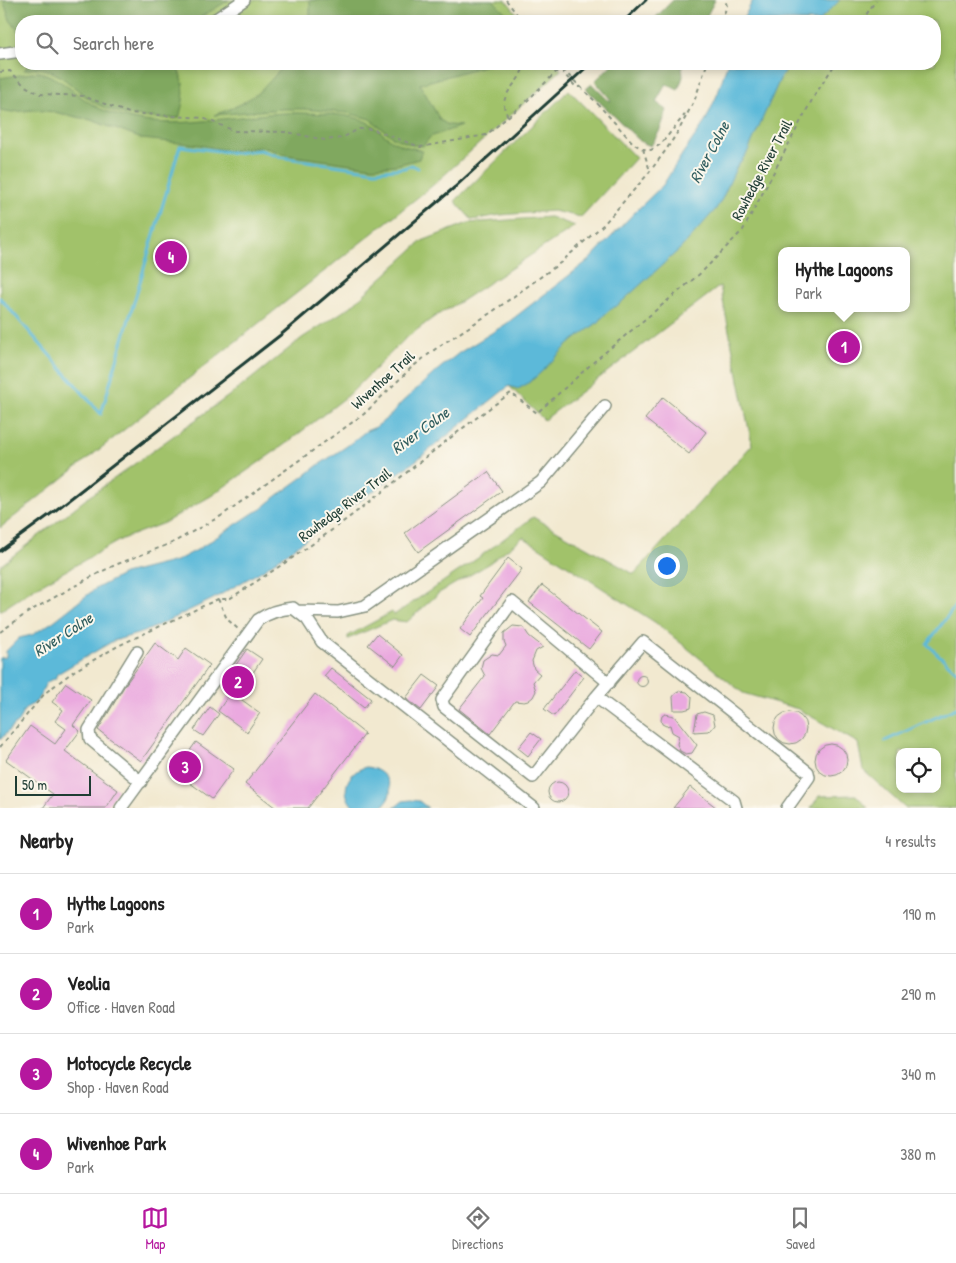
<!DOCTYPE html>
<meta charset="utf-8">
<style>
body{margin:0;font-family:"Patrick Hand",sans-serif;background:#f6f6f6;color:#222}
.controls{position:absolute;right:15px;bottom:15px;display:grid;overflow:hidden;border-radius:10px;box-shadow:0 2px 8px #0003}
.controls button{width:45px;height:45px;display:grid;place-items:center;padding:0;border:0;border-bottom:1px solid #e0e0e0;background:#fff;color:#222;font:25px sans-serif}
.scale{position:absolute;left:15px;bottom:12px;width:76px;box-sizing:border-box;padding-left:5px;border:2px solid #1f3d34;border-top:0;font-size:14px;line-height:18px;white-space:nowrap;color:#1f3d34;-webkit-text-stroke:4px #fbf7ec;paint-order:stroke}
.you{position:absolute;left:666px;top:565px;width:18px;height:18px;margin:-12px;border:4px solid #fff;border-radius:50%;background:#1a73e8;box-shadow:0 0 0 8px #1a73e833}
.badge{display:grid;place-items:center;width:32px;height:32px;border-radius:50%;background:#b5179e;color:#fff;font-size:16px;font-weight:700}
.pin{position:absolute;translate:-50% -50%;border:2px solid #fff;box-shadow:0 1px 5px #0006}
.popup{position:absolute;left:778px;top:247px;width:132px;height:65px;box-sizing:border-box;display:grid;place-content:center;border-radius:10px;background:#fff;filter:drop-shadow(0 1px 4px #0005);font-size:16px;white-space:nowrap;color:#767676}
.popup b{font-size:19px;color:#222}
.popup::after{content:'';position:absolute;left:50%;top:100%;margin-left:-10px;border:10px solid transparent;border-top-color:#fff}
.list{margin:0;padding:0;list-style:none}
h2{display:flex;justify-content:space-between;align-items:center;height:65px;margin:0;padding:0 20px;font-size:21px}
h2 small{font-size:16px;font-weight:400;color:#767676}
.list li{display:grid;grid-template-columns:32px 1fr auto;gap:15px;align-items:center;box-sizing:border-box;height:80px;padding:0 20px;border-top:1px solid #e0e0e0}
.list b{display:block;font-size:19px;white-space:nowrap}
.list p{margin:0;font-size:16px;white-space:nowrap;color:#767676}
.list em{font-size:16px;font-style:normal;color:#767676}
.icon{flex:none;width:28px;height:28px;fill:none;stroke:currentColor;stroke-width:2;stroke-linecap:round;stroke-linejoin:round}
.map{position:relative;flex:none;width:956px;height:808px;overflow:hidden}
.search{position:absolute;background:#fff;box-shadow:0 2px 8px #0003;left:15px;right:15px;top:15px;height:55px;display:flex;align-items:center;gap:12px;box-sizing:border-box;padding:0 18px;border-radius:20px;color:#767676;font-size:19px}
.sheet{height:385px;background:#fff}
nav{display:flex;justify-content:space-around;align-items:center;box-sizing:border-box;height:70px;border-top:1px solid #e0e0e0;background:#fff;font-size:14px;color:#767676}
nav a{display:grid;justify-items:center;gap:2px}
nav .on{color:#b5179e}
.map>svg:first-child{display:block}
.green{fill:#a1c26b;stroke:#608050;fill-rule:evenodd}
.forest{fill:#80a85f;stroke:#50724a}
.water{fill:#5bb9d9;stroke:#3d7b86}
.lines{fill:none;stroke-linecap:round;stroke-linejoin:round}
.stream{stroke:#5bb9d9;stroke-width:3}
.building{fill:#eaa9df}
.minor-casing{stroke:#889382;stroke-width:14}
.path{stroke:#889382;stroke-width:2;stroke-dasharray:4 4;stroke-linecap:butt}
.minor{stroke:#fff;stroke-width:11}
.rail{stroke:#1f3d34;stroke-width:3}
.labels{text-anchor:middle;stroke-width:4;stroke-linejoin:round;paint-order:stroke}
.street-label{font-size:15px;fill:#1f3d34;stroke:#fbf7ec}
.water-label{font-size:16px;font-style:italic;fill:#2e5c5d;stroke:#fbf7ec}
</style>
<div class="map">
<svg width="956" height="808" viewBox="0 0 956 808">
<rect width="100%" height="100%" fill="#fbf7ec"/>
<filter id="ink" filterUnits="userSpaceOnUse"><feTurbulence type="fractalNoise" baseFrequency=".02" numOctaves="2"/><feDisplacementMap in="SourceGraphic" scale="10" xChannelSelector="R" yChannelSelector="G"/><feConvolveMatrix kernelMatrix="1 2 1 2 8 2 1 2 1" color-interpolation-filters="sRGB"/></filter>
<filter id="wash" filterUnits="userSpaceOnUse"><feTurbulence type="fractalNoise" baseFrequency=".0096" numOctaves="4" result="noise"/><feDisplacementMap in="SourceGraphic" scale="20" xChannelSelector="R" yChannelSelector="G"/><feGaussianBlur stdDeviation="1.12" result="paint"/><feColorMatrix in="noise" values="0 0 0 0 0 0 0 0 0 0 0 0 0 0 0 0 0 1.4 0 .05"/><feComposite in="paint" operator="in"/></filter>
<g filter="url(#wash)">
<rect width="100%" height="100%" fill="#f2e9d0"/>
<!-- green -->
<path class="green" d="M 0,0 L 506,0 L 523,21 L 21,21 L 21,64 L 556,64 L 561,70 L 432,186 L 0,528 Z
M 823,0 L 956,0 L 956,808 L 905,808 L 863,770 L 858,743 L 798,709 L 743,693 L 656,623 L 523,537 L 487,565 L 439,593 L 407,622 L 392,620 L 348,639 L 348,636 L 392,612 L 394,615 L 478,558 L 533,517 L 634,574 L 752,445 L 720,286 L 544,420 L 509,386 L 763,64 L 935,64 L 935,21 L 799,21 ZM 782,251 L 906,251 L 906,308 L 782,308 ZM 900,752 L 937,752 L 937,789 L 900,789 Z
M 569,90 L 636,158 L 581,217 L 553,211 L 500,215 L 472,220 L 455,201 Z
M 550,217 L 575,226 L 463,300 L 434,317 L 405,339 L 350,394 L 284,445 L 211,496 L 164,523 L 122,539 L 35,588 L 0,611 L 0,566 L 86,499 L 241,387 L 302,338 L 350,307 L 422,241 L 468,223 Z
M 856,795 L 868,808 L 811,808 L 819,796 Z"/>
<!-- forest -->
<path class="forest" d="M 3,0 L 229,0 L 194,21 L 21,21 L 21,35 L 10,20 Z
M 310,0 L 493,0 L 514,21 L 310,21 Z
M 673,0 L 715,0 L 704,21 L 652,21 Z
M 30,64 L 175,64 C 187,85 185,96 179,118 C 150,119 117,117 92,101 C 77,91 58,70 40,68 C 35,68 29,69 24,70 Z
M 285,64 L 490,64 L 420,84 L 440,120 L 448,125 L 461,126 L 430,137 L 423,146 L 413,145 L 394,138 L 370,119 L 348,113 L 303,109 L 282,109 L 214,115 C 251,102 260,93 285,64 Z
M 612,64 L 682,64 L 683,77 L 678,90 L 666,84 L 656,102 L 667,110 L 660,130 L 651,146 L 641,142 L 586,89 L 592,84 L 610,102 L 611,100 L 595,81 Z
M 39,72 C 59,77 73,92 90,103 C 101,111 119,116 132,119 C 185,131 248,111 302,113 C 323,114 351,113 369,123 C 376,126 381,133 387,137 C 396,145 411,148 422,150 L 419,159 L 396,165 L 373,167 L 286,155 L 264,147 L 228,151 L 200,145 L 142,139 L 91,120 L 54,112 L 34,110 L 12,112 L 0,110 L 0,78 Z"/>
<!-- water -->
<path class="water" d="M 753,0 L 840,0 L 819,21 L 742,21 Z
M 727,64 L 790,64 L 781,77 L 747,153 L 736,168 L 722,199 L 716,209 L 681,248 L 617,306 C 608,310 603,315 598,324 L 597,323 C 587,331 575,338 566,347 C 551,361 537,380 518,389 L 509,386 L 418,459 L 263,570 L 213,599 L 144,632 L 113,641 L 57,674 L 55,679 C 43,680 44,691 38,699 C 35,704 33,704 29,706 C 23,709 21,717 18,722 L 14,725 L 0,740 L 0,658 L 6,657 L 6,651 L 19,638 L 32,635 L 54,621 L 95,589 L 124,574 L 176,561 L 197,550 L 255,512 L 260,510 L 277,496 L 303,477 L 317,466 L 347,446 L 366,431 L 376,427 L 392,414 L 401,403 L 440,368 L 459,353 L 506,324 L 589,260 L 635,212 L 663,185 L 683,153 L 705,122 L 718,93 Z
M 366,767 C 388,769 400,794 380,808 L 355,808 C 339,794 346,772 366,767 Z
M 411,800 L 419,801 L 428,808 L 394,808 L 403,801 Z"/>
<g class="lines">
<!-- stream -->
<path class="stream" d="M 0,298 L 101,414 L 180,146 L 235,153 L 260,150 L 280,157 L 375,171 L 404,168 L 412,165 L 418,168
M 956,605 L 927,644 L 956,671
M 885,741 L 956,708"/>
</g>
<g id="blocks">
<!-- building -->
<path class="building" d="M 663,397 L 706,432 L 689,454 L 645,419 Z
M 488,472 L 502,491 L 418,552 L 405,533 Z
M 508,558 L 522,569 L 470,637 L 460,629 L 483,598 L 480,596 Z
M 542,585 L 602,632 L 589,649 L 529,602 Z
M 513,626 L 523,627 L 529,636 L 543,647 L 536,651 L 532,661 L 534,669 L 540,674 L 533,682 L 536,691 L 533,697 L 528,701 L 524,702 L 515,701 L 490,734 L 459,709 L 485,676 L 481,668 L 483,660 L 492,654 L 499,655 L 506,646 L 504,641 L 504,633 Z
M 377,634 L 403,655 L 395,666 L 368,645 Z
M 155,643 L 178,660 L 186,648 L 210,665 L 141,761 L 98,730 L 125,685 Z
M 247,649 L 262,659 L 248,680 L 233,669 Z
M 331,668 L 371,699 L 364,708 L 324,676 Z
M 575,670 L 584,677 L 554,716 L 544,709 Z
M 424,675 L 439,686 L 421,710 L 406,698 Z
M636.5 681a5.5 5.5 0 1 1 11 0a5.5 5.5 0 1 1-11 0Z
M 66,683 L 91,700 L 73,725 L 80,731 L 65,751 L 118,790 L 106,808 L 43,808 L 53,794 L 6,760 L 30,726 L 55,744 L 66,729 L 55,721 L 63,710 L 52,702 Z
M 680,691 L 687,692 L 692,697 L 691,708 L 684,710 L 674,710 L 673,697 L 675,694 Z
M 231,692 L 260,713 L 247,732 L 218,711 Z
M 315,694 L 365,734 L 308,808 L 276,808 L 245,784 Z
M 210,707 L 219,714 L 203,736 L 194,730 Z
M774 728a16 16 0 1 1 32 0a16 16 0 1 1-32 0Z
M 704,712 L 713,715 L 715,725 L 711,730 L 708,731 L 694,732 L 697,714 Z
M 665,714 L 674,716 L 697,745 L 692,753 L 686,754 L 680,751 L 677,744 L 679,736 L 672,732 L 670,725 L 666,726 L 662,724 L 661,720 L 662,716 Z
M 531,732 L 541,739 L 528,756 L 518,748 Z
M 196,742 L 234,769 L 212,799 L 175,772 Z
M815 760a16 16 0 1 1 32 0a16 16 0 1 1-32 0Z
M548 792a10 10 0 1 1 20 0a10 10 0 1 1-20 0Z
M 690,787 L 717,808 L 673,808 Z"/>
</g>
</g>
<g filter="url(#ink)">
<use href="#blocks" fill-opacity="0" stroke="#889382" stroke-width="1"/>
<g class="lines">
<defs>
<path id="minor" d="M 213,21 L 244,0
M 0,54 L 21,51
M 298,611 L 338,612 L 365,606 L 541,482 L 605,406
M 137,652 L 89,730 L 90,739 L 141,782
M 596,697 L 533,777 L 444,707 L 442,700 L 512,602 L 609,683
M 121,808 L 258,620 C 269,612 280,609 293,608 L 307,619 L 322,642 L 534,808
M 736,808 L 734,801 L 596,697 L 643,642 L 808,772 L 809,777 L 787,808"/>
</defs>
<!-- minor casing -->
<use href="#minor" class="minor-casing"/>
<!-- path -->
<path class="path" d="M 506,0 L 522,21
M 721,21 L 727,6 L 725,0
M 862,21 L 876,0
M 557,64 L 595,101 L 634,144 L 643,149 L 651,150 L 661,144 L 687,112
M 563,70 L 563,73 L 576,87 L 581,87
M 0,72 L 10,71 L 25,86 L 40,94 L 83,96 L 129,113 L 203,118 L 235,131 L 287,132 L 325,140 L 342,138 L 359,129 L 372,129 L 420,147 L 486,135 L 528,100 L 560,68
M 508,116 C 498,101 509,91 518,79 C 521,74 523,69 526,64
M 643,149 L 650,171
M 218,599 L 227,619 L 238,629
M 0,632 L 30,611 L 91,577 L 115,565 L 172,543 L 221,516 L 364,414 L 411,368 L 438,347 L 492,312 L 560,263 L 603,225 L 648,174 L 666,150 L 679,130 L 695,99 L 707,64
M 0,747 L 45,693 L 74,671 L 120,645 L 218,599 L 229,599 C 265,576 301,553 336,527 C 395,484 450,435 511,393 L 537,413 L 597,359 L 702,272 L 743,230 L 813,98 L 835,64"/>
<!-- minor -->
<use href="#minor" class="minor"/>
<!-- rail -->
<path class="rail" d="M 624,21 L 646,0
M 0,551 L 52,513 L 283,333 L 455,187 L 590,64"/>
</g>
</g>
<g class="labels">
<!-- street labels -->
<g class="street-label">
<text transform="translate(762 170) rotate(-62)" y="5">Rowhedge River Trail</text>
<text transform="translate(383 380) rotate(-42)" y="5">Wivenhoe Trail</text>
<text transform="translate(345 505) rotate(-37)" y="5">Rowhedge River Trail</text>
</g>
<!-- water labels -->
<g class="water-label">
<text transform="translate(709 152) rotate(-62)" y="6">River Colne</text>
<text transform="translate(420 430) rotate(-36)" y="6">River Colne</text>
<text transform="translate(63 634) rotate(-33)" y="6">River Colne</text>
</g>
</g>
</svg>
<div class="controls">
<button><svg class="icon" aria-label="locate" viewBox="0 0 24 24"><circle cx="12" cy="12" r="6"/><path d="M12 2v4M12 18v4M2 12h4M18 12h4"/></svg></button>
</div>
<div class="scale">50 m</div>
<div class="you"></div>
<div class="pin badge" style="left:844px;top:347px">1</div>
<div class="popup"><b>Hythe Lagoons</b>Park</div>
<div class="pin badge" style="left:238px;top:682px">2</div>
<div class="pin badge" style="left:185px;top:767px">3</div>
<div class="pin badge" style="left:171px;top:257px">4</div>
<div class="search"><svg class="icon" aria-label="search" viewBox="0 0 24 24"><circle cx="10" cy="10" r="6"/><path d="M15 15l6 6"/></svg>Search here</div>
</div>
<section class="sheet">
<h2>Nearby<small>4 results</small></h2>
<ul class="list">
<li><span class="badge">1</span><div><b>Hythe Lagoons</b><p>Park</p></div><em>190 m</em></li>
<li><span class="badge">2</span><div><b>Veolia</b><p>Office · Haven Road</p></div><em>290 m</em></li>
<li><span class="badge">3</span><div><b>Motocycle Recycle</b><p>Shop · Haven Road</p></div><em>340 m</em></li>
<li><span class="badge">4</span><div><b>Wivenhoe Park</b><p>Park</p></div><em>380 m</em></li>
</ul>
</section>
<nav>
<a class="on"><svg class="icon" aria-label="map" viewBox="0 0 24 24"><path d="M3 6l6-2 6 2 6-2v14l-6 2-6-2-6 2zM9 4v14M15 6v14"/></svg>Map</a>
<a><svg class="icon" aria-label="directions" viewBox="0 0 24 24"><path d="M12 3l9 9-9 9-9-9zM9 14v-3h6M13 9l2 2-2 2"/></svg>Directions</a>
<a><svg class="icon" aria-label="saved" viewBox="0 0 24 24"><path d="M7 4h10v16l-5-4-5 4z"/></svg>Saved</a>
</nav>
